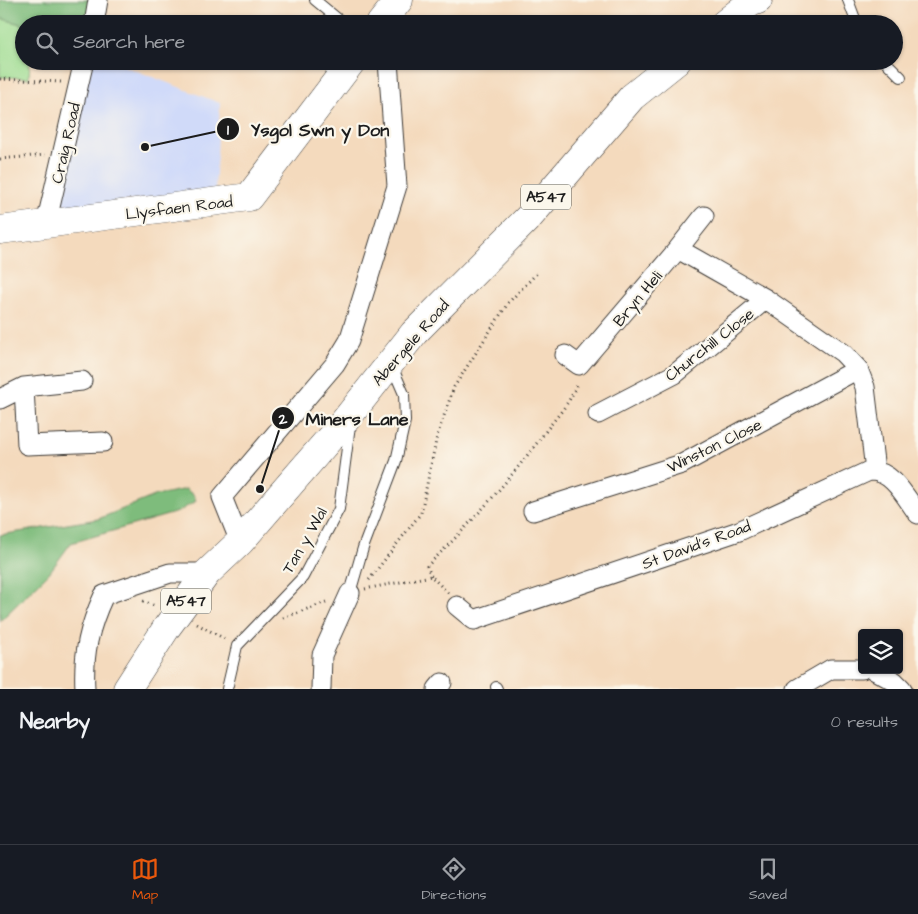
<!DOCTYPE html>
<style>
body{margin:0;font-family:"Architects Daughter",sans-serif;background:#20242c;color:#f1f3f6}
.controls{position:absolute;right:15px;bottom:15px;display:grid;overflow:hidden;border-radius:5px;box-shadow:0 1px 4px #0004}
.controls button{width:45px;height:45px;display:grid;place-items:center;padding:0;border:0;border-bottom:1px solid #363941;background:#171b24;color:#f1f3f6;font:25px sans-serif}
.list{margin:0;padding:0;list-style:none}
h2{display:flex;justify-content:space-between;align-items:center;height:65px;margin:0;padding:0 20px;font-size:21px}
h2 small{font-size:16px;font-weight:400;color:#9ea1a6}
.icon{flex:none;width:28px;height:28px;fill:none;stroke:currentColor;stroke-width:2;stroke-linecap:round;stroke-linejoin:round}
.map{position:relative;flex:none;width:918px;height:689px;overflow:hidden}
.search{position:absolute;background:#171b24;box-shadow:0 1px 4px #0004;left:15px;right:15px;top:15px;height:55px;display:flex;align-items:center;gap:12px;box-sizing:border-box;padding:0 18px;border-radius:28px;color:#9ea1a6;font-size:19px}
.sheet{height:155px;background:#171b24}
nav{display:flex;justify-content:space-around;align-items:center;box-sizing:border-box;height:70px;border-top:1px solid #363941;background:#171b24;font-size:14px;color:#9ea1a6}
nav a{display:grid;justify-items:center;gap:2px}
nav .on{color:#ea580c}
.map>svg:first-child{display:block}
.built{fill:#d0daf9}
.green{fill:#9edc91;stroke:#5d7c56}
.forest{fill:#7ebc7b;stroke:#4d6c4c}
.lines{fill:none;stroke-linecap:round;stroke-linejoin:round}
.lane-casing{stroke:#3c3834;stroke-width:12}
.street-casing{stroke:#3c3834;stroke-width:21}
.secondary-casing{stroke:#3c3834;stroke-width:29}
.primary-casing{stroke:#3c3834;stroke-width:29}
.path{stroke:#3c3834;stroke-width:3;stroke-dasharray:1 4;stroke-linecap:butt}
.lane{stroke:#fff;stroke-width:10}
.street{stroke:#fff;stroke-width:19}
.secondary{stroke:#fff;stroke-width:28}
.primary{stroke:#fff;stroke-width:28}
.labels{text-anchor:middle;stroke-width:4.5;stroke-linejoin:round;paint-order:stroke}
.shield{fill:#fbf7ec;stroke:#5f5e5a;stroke-width:1}
.shield-label{font-size:15px;font-weight:bold;fill:#1c1c1c}
.street-label{font-size:16px;fill:#1c1c1c;stroke:#fbf7ec}
.leader{fill:none;stroke:#1c1c1c;stroke-width:2}
.callout-dot{fill:#1c1c1c;stroke:#fbf7ec;stroke-width:2}
.mark-label{font-size:15px;text-anchor:middle;font-weight:bold;fill:#fff}
.callout-label{font-size:18px;text-anchor:middle;font-weight:bold;fill:#1c1c1c;stroke:#fbf7ec;stroke-width:4.5;stroke-linejoin:round;paint-order:stroke}
</style>
<div class="map">
<svg width="918" height="689" viewBox="0 0 918 689">
<rect width="100%" height="100%" fill="#fbf7ec"/>
<filter id="ink" filterUnits="userSpaceOnUse"><feTurbulence type="fractalNoise" baseFrequency=".02" numOctaves="2"/><feDisplacementMap in="SourceGraphic" scale="10" xChannelSelector="R" yChannelSelector="G"/><feConvolveMatrix kernelMatrix="1 2 1 2 8 2 1 2 1" color-interpolation-filters="sRGB"/></filter>
<filter id="wash" filterUnits="userSpaceOnUse"><feTurbulence type="fractalNoise" baseFrequency=".0096" numOctaves="4" result="noise"/><feDisplacementMap in="SourceGraphic" scale="20" xChannelSelector="R" yChannelSelector="G"/><feGaussianBlur stdDeviation="1.12" result="paint"/><feColorMatrix in="noise" values="0 0 0 0 0 0 0 0 0 0 0 0 0 0 0 0 0 1.4 0 .05"/><feComposite in="paint" operator="in"/></filter>
<g filter="url(#wash)">
<rect width="100%" height="100%" fill="#f4dabd"/>
<!-- built -->
<path class="built" d="M 91,61 L 111,61 L 220,103 L 215,190 L 58,210 Z"/>
<!-- green -->
<path class="green" d="M 0,18 L 24,25 L 24,61 L 30,61 L 29,78 L 0,77 Z"/>
<!-- forest -->
<path class="forest" d="M 0,0 L 95,0 L 87,24 L 24,25 L 0,18 Z
M 186,489 L 194,496 L 196,501 L 178,512 L 71,543 L 49,573 L 0,621 L 0,535 L 98,519 L 157,495 Z"/>
</g>
<g filter="url(#ink)">
<g class="lines">
<defs>
<path id="lane" d="M 315,0 L 344,24
M 848,0 L 857,24
M 885,61 L 901,77
M 350,593 L 363,548 L 396,461 L 405,421 L 404,394 L 391,364
M 496,687 L 497,689
M 227,689 L 237,646 L 303,577 L 339,509 L 350,425"/>
<path id="street" d="M 94,24 L 98,0
M 46,224 L 84,61
M 678,249 L 766,299 L 843,353 L 858,369 L 865,387 L 875,470
M 565,355 L 579,365 L 678,249 L 704,216
M 24,387 L 27,445 L 103,442
M 0,399 L 24,387 L 82,381
M 598,414 L 675,374 L 766,299
M 533,511 L 682,464 L 858,369
M 240,542 L 222,497 L 335,364 L 349,341 L 397,186 L 388,61
M 457,606 L 474,620 L 739,531 L 869,471 C 892,469 906,498 918,514
M 874,670 L 894,681 L 902,689
M 85,689 C 83,653 89,627 104,595 L 170,573 L 207,573
M 321,689 L 322,655 L 350,593
M 437,689 L 442,683
M 797,689 L 831,669 L 862,669"/>
<path id="secondary" d="M 380,24 L 399,0
M 0,230 L 249,197 L 352,61"/>
<path id="primary" d="M 724,24 L 750,3 L 758,0
M 127,689 L 167,627 L 207,573 L 240,542 L 343,423 L 414,333 L 530,216 L 632,97 L 677,61"/>
</defs>
<!-- lane casing -->
<use href="#lane" class="lane-casing"/>
<!-- street casing -->
<use href="#street" class="street-casing"/>
<!-- secondary casing -->
<use href="#secondary" class="secondary-casing"/>
<!-- primary casing -->
<use href="#primary" class="primary-casing"/>
<!-- path -->
<path class="path" d="M 0,79 L 62,82
M 0,159 L 45,155
M 431,576 L 427,566 C 472,523 512,477 549,427 C 559,414 573,399 577,382
M 369,580 L 421,513 L 437,436 L 454,387 L 508,303 L 539,271
M 365,589 L 431,576 L 448,593
M 143,601 L 155,606
M 283,618 L 326,602
M 197,624 L 227,640"/>
<!-- lane -->
<use href="#lane" class="lane"/>
<!-- street -->
<use href="#street" class="street"/>
<!-- secondary -->
<use href="#secondary" class="secondary"/>
<!-- primary -->
<use href="#primary" class="primary"/>
</g>
</g>
<g class="labels">
<!-- shield labels -->
<g class="shield">
<rect x="521" y="184.5" width="50" height="25" rx="4"/>
<rect x="161" y="588.5" width="50" height="25" rx="4"/>
</g>
<g class="shield-label">
<text x="546" y="202">A547</text>
<text x="186" y="606">A547</text>
</g>
<!-- street labels -->
<g class="street-label">
<text transform="translate(65 143) rotate(-77)" y="6">Craig Road</text>
<text transform="translate(179 207) rotate(-7)" y="6">Llysfaen Road</text>
<text transform="translate(637 298) rotate(-50)" y="6">Bryn Heli</text>
<text transform="translate(410 342) rotate(-49)" y="6">Abergele Road</text>
<text transform="translate(709 344) rotate(-38)" y="6">Churchill Close</text>
<text transform="translate(714 445) rotate(-26)" y="6">Winston Close</text>
<text transform="translate(304 540) rotate(-60)" y="6">Tan y Wal</text>
<text transform="translate(696 544) rotate(-20)" y="6">St David's Road</text>
</g>
</g>
<!-- callouts -->
<path class="leader" d="M145 147L228 129M260 489L283 418"/>
<g class="callout-dot">
<circle cx="145" cy="147" r="5"/>
<circle cx="260" cy="489" r="5"/>
<circle cx="228" cy="129" r="12"/>
<circle cx="283" cy="418" r="12"/>
</g>
<g class="mark-label">
<text x="228" y="135">1</text>
<text x="283" y="424">2</text>
</g>
<g class="callout-label">
<text x="320" y="136">Ysgol Swn y Don</text>
<text x="357" y="425">Miners Lane</text>
</g>
</svg>
<div class="controls">
<button><svg class="icon" aria-label="layers" viewBox="0 0 24 24"><path d="M12 4l9 5-9 5-9-5zM3 14l9 5 9-5"/></svg></button>
</div>
<div class="search"><svg class="icon" aria-label="search" viewBox="0 0 24 24"><circle cx="10" cy="10" r="6"/><path d="M15 15l6 6"/></svg>Search here</div>
</div>
<section class="sheet">
<h2>Nearby<small>0 results</small></h2>
<ul class="list">
</ul>
</section>
<nav>
<a class="on"><svg class="icon" aria-label="map" viewBox="0 0 24 24"><path d="M3 6l6-2 6 2 6-2v14l-6 2-6-2-6 2zM9 4v14M15 6v14"/></svg>Map</a>
<a><svg class="icon" aria-label="directions" viewBox="0 0 24 24"><path d="M12 3l9 9-9 9-9-9zM9 14v-3h6M13 9l2 2-2 2"/></svg>Directions</a>
<a><svg class="icon" aria-label="saved" viewBox="0 0 24 24"><path d="M7 4h10v16l-5-4-5 4z"/></svg>Saved</a>
</nav>
